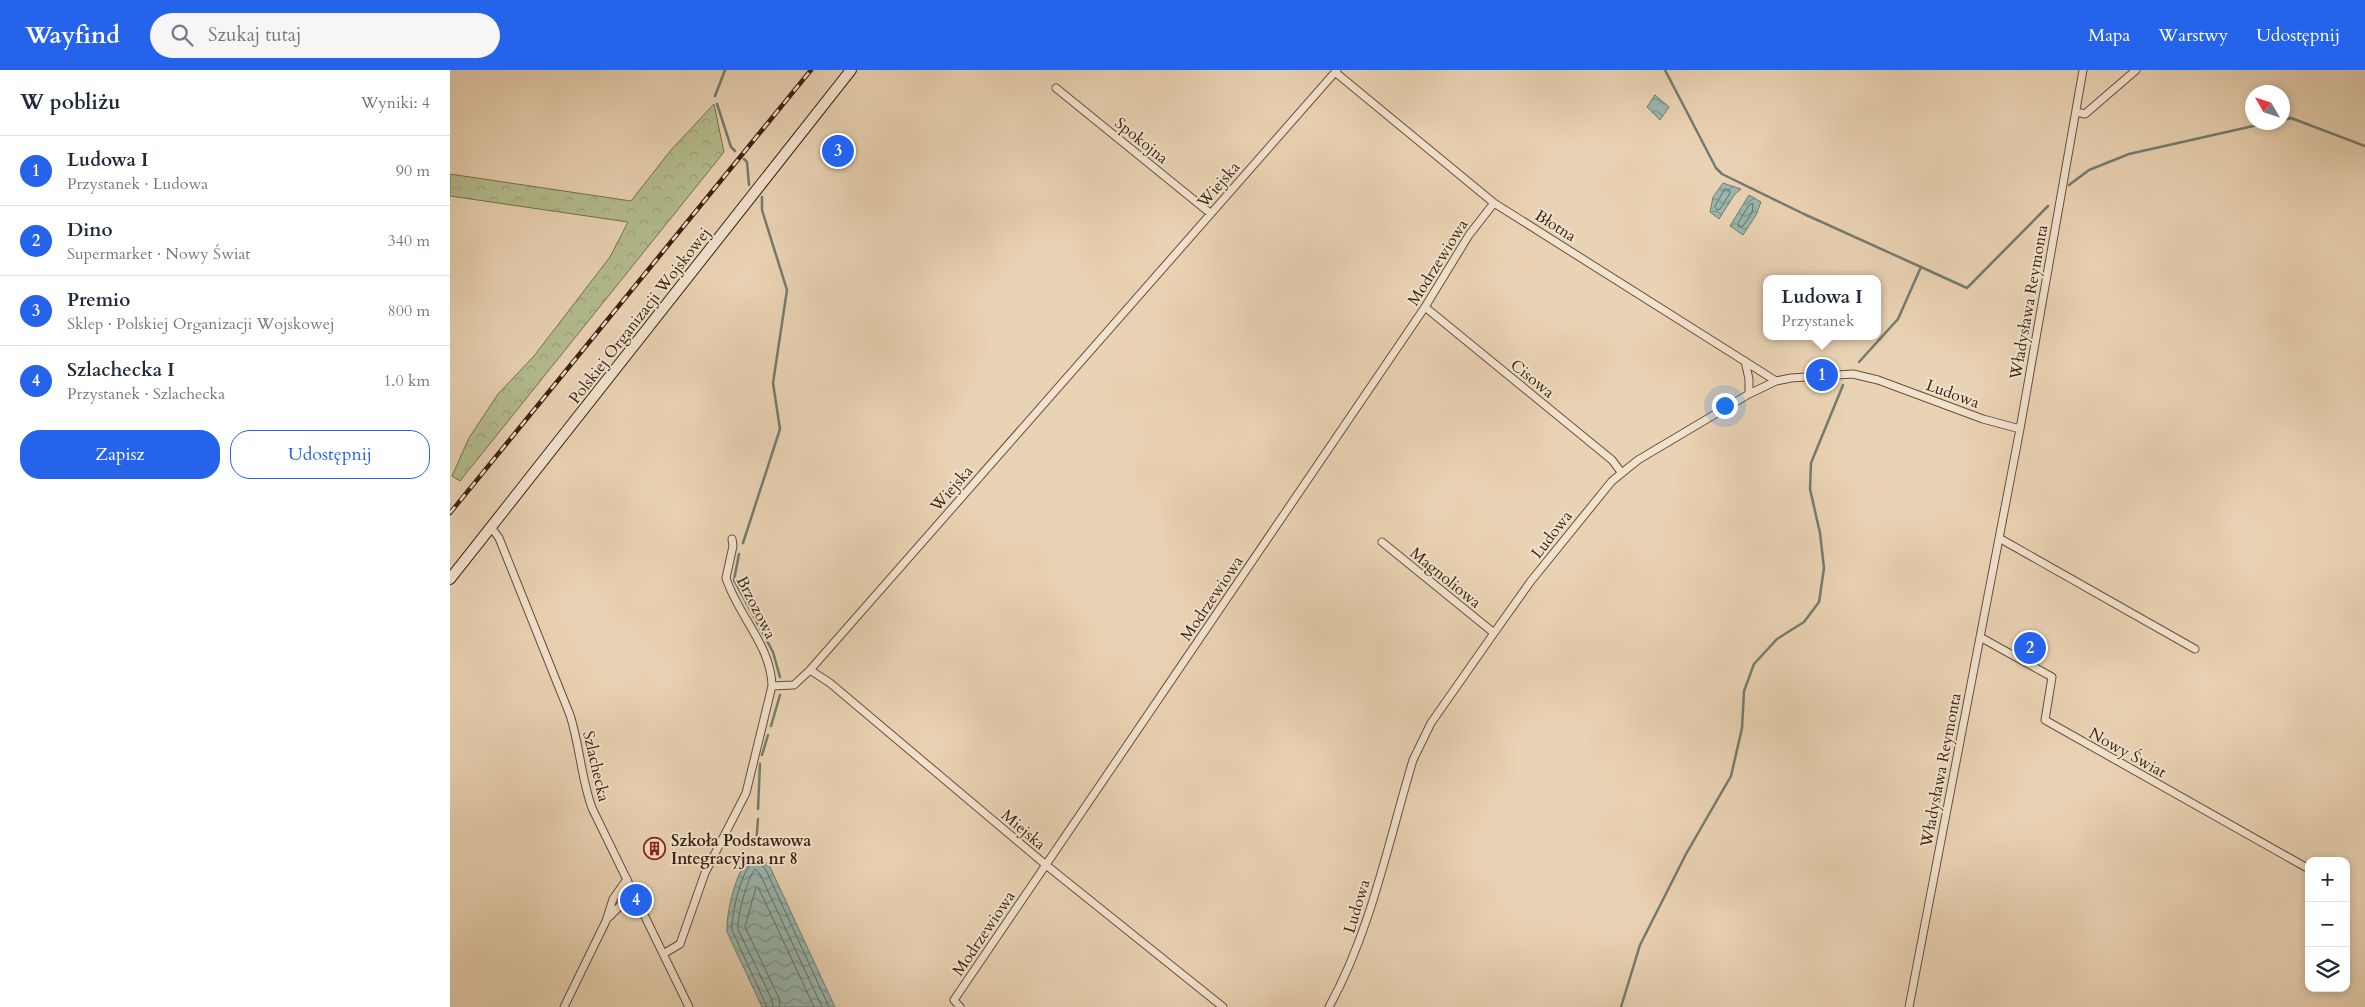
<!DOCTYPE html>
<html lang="pl">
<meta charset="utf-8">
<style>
body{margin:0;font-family:Cardo,serif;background:#f6f6f7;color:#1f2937}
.controls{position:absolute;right:15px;bottom:15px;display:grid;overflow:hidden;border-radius:10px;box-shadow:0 2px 8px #0003}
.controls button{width:45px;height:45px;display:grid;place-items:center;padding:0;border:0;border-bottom:1px solid #e0e1e3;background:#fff;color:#1f2937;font:25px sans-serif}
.compass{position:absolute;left:1795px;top:15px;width:45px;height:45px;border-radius:50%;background:#fff;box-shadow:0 2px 8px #0003;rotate:309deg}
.you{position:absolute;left:1274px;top:335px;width:18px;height:18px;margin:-12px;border:4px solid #fff;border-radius:50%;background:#1a73e8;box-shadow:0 0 0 8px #1a73e833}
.badge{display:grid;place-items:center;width:32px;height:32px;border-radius:50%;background:#2563eb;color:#fff;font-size:16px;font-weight:700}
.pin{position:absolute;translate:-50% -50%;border:2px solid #fff;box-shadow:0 1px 5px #0006}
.popup{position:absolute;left:1313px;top:205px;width:118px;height:65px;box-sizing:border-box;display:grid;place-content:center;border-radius:10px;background:#fff;filter:drop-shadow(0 1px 4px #0005);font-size:16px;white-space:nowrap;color:#747a83}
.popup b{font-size:19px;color:#1f2937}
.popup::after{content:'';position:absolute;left:50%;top:100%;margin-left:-10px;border:10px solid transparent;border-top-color:#fff}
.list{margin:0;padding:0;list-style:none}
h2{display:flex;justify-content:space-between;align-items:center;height:65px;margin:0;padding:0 20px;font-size:21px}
h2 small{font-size:16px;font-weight:400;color:#747a83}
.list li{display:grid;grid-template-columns:32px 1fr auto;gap:15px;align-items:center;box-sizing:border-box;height:70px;padding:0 20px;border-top:1px solid #e0e1e3}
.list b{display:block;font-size:19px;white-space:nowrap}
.list p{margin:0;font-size:16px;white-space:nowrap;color:#747a83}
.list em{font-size:16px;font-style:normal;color:#747a83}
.actions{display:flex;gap:10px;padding:15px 20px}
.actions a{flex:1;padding:11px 0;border:1px solid #2563eb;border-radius:20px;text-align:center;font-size:18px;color:#2563eb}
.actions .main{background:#2563eb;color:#fff}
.icon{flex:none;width:28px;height:28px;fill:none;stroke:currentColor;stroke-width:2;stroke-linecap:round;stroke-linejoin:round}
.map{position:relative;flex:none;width:1915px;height:937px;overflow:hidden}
header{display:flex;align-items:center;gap:30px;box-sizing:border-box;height:70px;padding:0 25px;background:#2563eb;color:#fff}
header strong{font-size:24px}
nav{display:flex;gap:28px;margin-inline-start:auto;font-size:18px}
.search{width:350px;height:45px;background:#f6f6f7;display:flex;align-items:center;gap:12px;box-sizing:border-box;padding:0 18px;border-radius:28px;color:#747a83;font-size:19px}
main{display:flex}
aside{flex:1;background:#fff}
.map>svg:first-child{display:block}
.forest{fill:url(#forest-crowns);stroke:#787050}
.water{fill:url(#water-waves);stroke:#737c70}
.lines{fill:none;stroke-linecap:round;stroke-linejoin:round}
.shore{stroke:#6a6d60;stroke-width:1}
.stream{stroke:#737c70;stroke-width:2.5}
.minor-casing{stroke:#684f3a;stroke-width:9}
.secondary-casing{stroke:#3c2311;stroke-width:12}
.minor{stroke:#f1e2ce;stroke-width:7}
.secondary{stroke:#f1e2ce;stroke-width:10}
.rail-casing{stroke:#3c2311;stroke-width:4.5}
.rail{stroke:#f1e2ce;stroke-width:2.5;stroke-dasharray:8;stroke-linecap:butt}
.labels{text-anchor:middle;stroke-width:4;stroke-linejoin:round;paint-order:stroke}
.street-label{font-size:16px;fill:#3c2311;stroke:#f1e2ce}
.poi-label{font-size:16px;font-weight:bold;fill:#3c2311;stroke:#f1e2ce;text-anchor:start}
</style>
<header>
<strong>Wayfind</strong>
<div class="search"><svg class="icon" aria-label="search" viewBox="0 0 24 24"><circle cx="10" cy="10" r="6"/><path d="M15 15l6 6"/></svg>Szukaj tutaj</div>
<nav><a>Mapa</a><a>Warstwy</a><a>Udostępnij</a></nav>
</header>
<main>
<aside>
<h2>W pobliżu<small>Wyniki: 4</small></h2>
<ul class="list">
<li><span class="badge">1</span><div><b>Ludowa I</b><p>Przystanek · Ludowa</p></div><em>90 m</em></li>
<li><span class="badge">2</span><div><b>Dino</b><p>Supermarket · Nowy Świat</p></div><em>340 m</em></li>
<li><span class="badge">3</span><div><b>Premio</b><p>Sklep · Polskiej Organizacji Wojskowej</p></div><em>800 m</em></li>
<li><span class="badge">4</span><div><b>Szlachecka I</b><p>Przystanek · Szlachecka</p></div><em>1.0 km</em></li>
</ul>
<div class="actions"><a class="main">Zapisz</a><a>Udostępnij</a></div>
</aside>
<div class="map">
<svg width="1915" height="937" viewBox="0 0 1915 937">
<defs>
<pattern id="forest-crowns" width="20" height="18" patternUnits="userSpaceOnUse" patternTransform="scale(1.25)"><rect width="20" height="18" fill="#b4bd8f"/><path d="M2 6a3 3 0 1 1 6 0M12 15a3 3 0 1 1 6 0" fill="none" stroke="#9ca27a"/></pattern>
<pattern id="water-waves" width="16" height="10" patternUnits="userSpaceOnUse" patternTransform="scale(1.25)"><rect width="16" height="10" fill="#98b7af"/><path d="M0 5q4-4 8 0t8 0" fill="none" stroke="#7d948d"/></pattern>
</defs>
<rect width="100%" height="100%" fill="#ead3b4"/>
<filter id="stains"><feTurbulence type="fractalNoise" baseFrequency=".004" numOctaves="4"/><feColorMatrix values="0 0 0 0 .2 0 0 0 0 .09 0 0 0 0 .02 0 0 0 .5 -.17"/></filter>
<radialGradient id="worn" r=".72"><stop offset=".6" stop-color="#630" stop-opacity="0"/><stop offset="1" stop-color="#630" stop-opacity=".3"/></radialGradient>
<!-- forest -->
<path class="forest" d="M 264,34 L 274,82 L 10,411 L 2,406 L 19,368 L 48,324 L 84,286 L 160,187 L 178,152 L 0,126 L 0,104 L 181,131 L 221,80 Z"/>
<!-- water -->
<path class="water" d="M 1205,25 L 1219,37 L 1210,50 L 1197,37 Z
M 1273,113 L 1291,119 L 1285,124 L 1269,149 L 1260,142 L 1263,127 Z
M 1299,125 L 1311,132 L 1306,145 L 1293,165 L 1280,156 Z
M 300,787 L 312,788 L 320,797 L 385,937 L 312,937 L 277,862 C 276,842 286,801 300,787 Z"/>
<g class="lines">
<!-- shore -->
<path class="shore" d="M 1275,119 L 1279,120 L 1280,123 L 1270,139 L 1267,140 L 1265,137 Z
M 1303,134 L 1302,143 L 1293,156 L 1289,157 L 1288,153 L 1299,135 Z
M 317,937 L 282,860 C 281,846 291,801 303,792 L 309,793 L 316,800 L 379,937
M 323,937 L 322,930 L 288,859 C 287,846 297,809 305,799 L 310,804 L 372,937
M 330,937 L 329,928 L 295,857 L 306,817 L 309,819 L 364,937"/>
<!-- stream -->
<path class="stream" d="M 1215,0 L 1266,98 L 1272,104 L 1354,144 L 1471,197 L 1448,249 L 1409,292
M 265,26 L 275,0
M 267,34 L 281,77 L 285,81
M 1832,50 L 1841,48 L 1915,76
M 294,89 L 297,92 L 299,115
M 1619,115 L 1639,100 L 1679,84 L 1821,52
M 1471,197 L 1517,218 L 1598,136
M 293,473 L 330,359 L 323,313 L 337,220 L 312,140 L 312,127
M 289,484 L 284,510 L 323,582 L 330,607
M 321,656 L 330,625
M 312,685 L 318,665
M 308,739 L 310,694
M 306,775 L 308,749
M 1171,937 L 1190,875 L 1236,784 L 1281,706 L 1292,658 L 1294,621 L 1304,594 L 1327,569 L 1354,552 L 1369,532 L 1374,498 L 1370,463 L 1360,419 L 1361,393 L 1393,315"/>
<defs>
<path id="minor" d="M 885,2 L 1044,133 L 1326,311
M 606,18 L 760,143
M 1626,42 L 1635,44 L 1686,0
M 975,237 L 1162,390 L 1171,402
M 1295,291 L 1299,309 L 1299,324
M 41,457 L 49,468 L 120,645 C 130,676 131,708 142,738 L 239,937
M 1549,468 L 1745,579
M 282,469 L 283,476 L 276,508 C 288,546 321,575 322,616
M 932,472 L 1044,563
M 1530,567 L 1602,607 L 1595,650 L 1859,799
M 360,600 L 380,613 L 596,795 L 773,937
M 159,847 L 183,823
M 213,884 L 230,874 L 255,803 L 296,723 L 322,616 L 344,615 L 360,600 L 887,0
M 114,937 L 156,851 L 163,829 L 177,809
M 510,937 L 504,930 L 975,237 L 1019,165 L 1044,133
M 879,937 C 921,861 938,773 963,690 L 981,653 L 1044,563 L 1081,511 L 1162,411 L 1188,390 L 1299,324 L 1326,311 L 1341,308 L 1403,304 L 1428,310 L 1533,349 L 1570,359
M 1459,937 L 1570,359 L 1633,0"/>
<path id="secondary" d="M 0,509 L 401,0"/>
</defs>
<!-- minor casing -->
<use href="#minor" class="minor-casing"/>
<!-- secondary casing -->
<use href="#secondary" class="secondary-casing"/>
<!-- minor -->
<use href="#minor" class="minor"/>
<!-- secondary -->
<use href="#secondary" class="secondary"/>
<defs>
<path id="rail" d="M 0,443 L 361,0"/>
</defs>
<!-- rail casing -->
<use href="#rail" class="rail-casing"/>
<!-- rail -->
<use href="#rail" class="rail"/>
</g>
<!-- icons -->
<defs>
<symbol id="building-ring" viewBox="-11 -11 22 22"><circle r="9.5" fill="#f1e2ce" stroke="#8f2418" stroke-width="1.5"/><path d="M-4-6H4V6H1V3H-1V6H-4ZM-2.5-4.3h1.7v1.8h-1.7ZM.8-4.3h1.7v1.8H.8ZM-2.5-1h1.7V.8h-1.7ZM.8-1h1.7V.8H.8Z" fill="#8f2418"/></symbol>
</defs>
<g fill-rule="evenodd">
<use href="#building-ring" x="192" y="766" width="25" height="25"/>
</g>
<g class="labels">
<!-- street labels -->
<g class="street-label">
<text transform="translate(692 70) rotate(39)" y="6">Spokojna</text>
<text transform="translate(768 114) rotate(-49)" y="6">Wiejska</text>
<text transform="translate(1106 155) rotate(32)" y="6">Błotna</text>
<text transform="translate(987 192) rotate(-58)" y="6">Modrzewiowa</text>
<text transform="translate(1578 232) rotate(-80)" y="6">Władysława Reymonta</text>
<text transform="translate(189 245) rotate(-52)" y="6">Polskiej Organizacji Wojskowej</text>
<text transform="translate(1083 308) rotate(39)" y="6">Cisowa</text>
<text transform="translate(1503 323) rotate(20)" y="6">Ludowa</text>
<text transform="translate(501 418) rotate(-49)" y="6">Wiejska</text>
<text transform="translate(1101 464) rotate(-52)" y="6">Ludowa</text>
<text transform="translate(996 507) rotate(39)" y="6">Magnoliowa</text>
<text transform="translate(761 528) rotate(-56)" y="6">Modrzewiowa</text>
<text transform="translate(307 537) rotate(63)" y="6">Brzozowa</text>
<text transform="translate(1678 682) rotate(29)" y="6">Nowy Świat</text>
<text transform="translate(147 696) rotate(77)" y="6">Szlachecka</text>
<text transform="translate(1490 700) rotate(-79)" y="6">Władysława Reymonta</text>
<text transform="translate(574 759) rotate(40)" y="6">Miejska</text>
<text transform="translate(906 836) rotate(-73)" y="6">Ludowa</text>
<text transform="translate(533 863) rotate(-56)" y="6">Modrzewiowa</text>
</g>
<!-- poi labels -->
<g class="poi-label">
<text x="221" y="776">Szkoła Podstawowa<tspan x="221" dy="18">Integracyjna nr 8</tspan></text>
</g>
</g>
<rect width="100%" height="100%" filter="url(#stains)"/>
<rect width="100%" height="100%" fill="url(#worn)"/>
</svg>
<div class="controls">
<button>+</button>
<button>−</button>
<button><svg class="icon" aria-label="layers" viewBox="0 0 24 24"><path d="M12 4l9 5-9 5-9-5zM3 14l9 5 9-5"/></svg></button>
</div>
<svg class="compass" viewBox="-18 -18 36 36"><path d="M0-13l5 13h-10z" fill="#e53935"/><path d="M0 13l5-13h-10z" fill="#747a83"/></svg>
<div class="you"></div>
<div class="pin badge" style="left:1372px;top:305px">1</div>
<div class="popup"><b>Ludowa I</b>Przystanek</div>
<div class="pin badge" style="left:1580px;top:578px">2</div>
<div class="pin badge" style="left:388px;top:81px">3</div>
<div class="pin badge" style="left:186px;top:830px">4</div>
</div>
</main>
